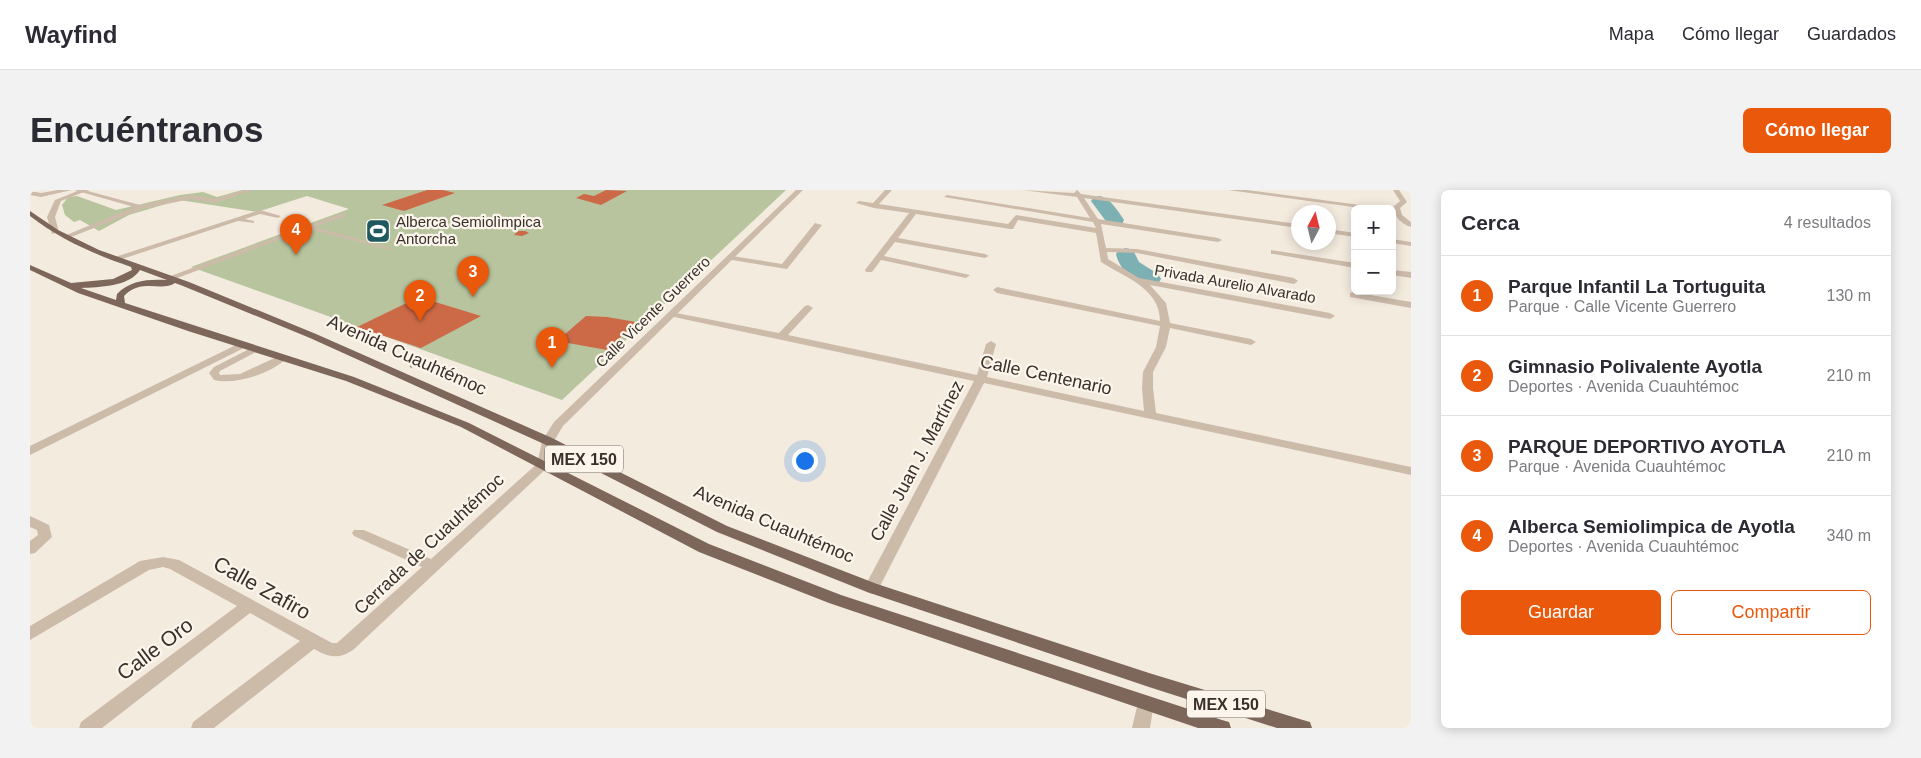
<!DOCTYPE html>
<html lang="es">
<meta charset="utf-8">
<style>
body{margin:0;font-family:Helvetica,sans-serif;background:#f2f2f3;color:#2b2b33}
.controls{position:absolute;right:15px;top:15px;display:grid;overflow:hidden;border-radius:8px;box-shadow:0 2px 12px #0003}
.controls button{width:45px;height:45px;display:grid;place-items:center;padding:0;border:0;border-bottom:1px solid #e1e1e2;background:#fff;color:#2b2b33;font:25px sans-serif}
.compass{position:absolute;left:1261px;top:15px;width:45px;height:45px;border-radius:50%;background:#fff;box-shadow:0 2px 12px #0003;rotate:7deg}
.you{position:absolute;left:774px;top:270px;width:18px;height:18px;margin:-12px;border:4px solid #fff;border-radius:50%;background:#1a73e8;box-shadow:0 0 0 8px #1a73e833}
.badge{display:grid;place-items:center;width:32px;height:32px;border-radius:50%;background:#ea580c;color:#fff;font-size:16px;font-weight:700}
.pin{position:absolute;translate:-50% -41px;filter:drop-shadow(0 1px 2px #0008)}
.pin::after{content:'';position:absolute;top:26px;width:18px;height:15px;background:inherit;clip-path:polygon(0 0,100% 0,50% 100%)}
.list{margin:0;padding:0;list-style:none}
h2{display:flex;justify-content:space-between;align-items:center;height:65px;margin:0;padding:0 20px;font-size:21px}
h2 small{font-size:16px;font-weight:400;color:#7c7c81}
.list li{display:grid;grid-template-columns:32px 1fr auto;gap:15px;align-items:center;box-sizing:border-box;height:80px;padding:0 20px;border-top:1px solid #e1e1e2}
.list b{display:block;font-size:19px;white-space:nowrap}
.list p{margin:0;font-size:16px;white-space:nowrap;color:#7c7c81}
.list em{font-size:16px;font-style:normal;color:#7c7c81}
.actions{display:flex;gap:10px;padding:15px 20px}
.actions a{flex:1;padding:11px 0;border:1px solid #ea580c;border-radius:8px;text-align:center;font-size:18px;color:#ea580c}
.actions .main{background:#ea580c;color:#fff}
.map{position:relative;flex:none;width:1381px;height:538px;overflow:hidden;border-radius:8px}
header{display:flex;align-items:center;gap:30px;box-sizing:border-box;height:70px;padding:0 25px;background:#fff;border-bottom:1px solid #e1e1e2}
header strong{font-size:24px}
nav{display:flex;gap:28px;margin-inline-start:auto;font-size:18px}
.intro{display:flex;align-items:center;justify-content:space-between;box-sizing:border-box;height:120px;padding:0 30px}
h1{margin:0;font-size:35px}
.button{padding:12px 22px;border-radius:8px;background:#ea580c;color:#fff;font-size:18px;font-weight:700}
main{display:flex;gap:30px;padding:0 30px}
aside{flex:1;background:#fff;border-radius:8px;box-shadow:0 2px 12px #0003}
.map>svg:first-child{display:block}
.green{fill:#b7c49e}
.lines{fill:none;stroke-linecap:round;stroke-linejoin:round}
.river{fill:#7cb0b3;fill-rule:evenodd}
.building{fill:#cc6946}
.path{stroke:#b9a594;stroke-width:2.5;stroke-dasharray:2 2;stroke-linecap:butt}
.service{fill:#cdbbaa;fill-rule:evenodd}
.minor{fill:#cdbbaa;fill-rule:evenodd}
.tertiary{fill:#cdbbaa;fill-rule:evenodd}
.primary{fill:#7d675a;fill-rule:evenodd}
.labels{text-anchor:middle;stroke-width:4.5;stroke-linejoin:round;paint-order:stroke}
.far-poi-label{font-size:15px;fill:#3a2f2a;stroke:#fbf5ec;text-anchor:start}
.far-street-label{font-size:15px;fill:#3a2f2a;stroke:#fbf5ec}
.shield{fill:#fbf5ec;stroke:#746a64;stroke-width:1}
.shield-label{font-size:16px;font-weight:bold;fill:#3a2f2a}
.street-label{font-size:18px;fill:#3a2f2a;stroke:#fbf5ec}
.near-street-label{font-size:21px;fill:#3a2f2a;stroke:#fbf5ec}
</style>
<header>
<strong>Wayfind</strong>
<nav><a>Mapa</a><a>Cómo llegar</a><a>Guardados</a></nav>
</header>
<div class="intro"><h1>Encuéntranos</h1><a class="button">Cómo llegar</a></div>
<main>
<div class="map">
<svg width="1381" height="538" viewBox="0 0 1381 538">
<rect width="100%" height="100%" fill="#f4ebdf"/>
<!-- green -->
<path class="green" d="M 212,0 L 756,0 L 532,210 L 161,77 L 319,19 L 277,6 L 227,22 L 149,10 L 99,25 L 69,41 L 50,30 L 44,32 L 35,25 L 32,15 L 38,7 L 47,6 L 86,20 L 150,5 L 173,2 L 187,7 Z"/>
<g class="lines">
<!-- river -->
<path class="river" d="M 1070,6 C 1080,8 1088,21 1094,30 L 1092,34 L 1078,34 L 1061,11 L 1064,7 Z
M 1096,58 L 1103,60 L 1109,72 L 1128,84 L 1131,89 L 1128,94 C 1109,98 1090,82 1086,64 L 1089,60 Z"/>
</g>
<!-- building -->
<path class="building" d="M 397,0 L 413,0 L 425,3 L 374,21 L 352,15 Z
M 576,0 L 597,1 L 571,15 L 546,8 L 554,4 L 564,6 Z
M 488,41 L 495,41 L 499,43 L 492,46 L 484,45 Z
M 389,107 L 451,126 L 391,158 L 327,137 Z
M 556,126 L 577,127 L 606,132 L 577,160 L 527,151 Z"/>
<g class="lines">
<!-- path -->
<path class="path" d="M 380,177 L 385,175 L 417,188"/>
<!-- service -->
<path class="service" d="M 44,0 L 54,0 L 110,15 L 161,5 L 185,9 L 214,0 L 223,0 L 185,13 L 161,9 L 112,19 L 36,49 L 34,48 L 34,46 L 104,17 Z
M 230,20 L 251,26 L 248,28 L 230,24 L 215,29 L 224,31 L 224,33 L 208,31 L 86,71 L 79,69 Z
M 313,23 L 315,24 L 315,26 L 285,37 L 360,58 L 360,60 L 278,39 L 142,90 L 135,88 Z
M 225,156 L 230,159 L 228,161 L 190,181 L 189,183 L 190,185 L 210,184 L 249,166 L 255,166 L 257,168 C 241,184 205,195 184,190 L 179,183 L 184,177 Z"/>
<!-- minor -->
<path class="minor" d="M 855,0 L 862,0 L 849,14 L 978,34 L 986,25 L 1066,38 L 1063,32 L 914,7 L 917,5 L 1060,28 L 1047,7 L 992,0 L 1044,3 L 1047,0 L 1051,4 L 1268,34 L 1268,38 L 1054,8 L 1068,29 L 1188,48 L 1192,50 L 1188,52 L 1071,34 L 1076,58 L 1107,59 L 1264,88 L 1268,91 L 1264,94 L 1107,63 L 1077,62 L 1078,69 L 1109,88 L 1300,123 L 1305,126 L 1300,129 L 1120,95 L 1136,113 L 1140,133 L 1221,149 L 1226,152 L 1221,155 L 1140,138 L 1136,157 L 1123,182 L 1123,198 L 1126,223 L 1381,277 L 1381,285 L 954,193 L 847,402 L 842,404 L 837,402 L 834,398 L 944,191 L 644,127 L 639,124 L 641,122 L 749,143 L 775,116 L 778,115 L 783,118 L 758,145 L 947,185 L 956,154 L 961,151 L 966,154 L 957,187 L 1114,221 L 1112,198 L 1113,182 L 1126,157 L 1130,136 L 967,103 L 963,100 L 967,97 L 1130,131 C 1130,98 1094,87 1071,72 L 1066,43 L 988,30 L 983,39 L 980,39 L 886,24 L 868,48 L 955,64 L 959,66 L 955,68 L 865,52 L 854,66 L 940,85 L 936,88 L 851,70 L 842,82 L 836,82 L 835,80 L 879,23 L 844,18 L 826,13 L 829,11 L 843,13 Z
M 1198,0 L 1217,0 L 1360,19 L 1338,19 Z
M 1363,0 L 1369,0 L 1377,12 L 1370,18 L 1372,25 L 1381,32 L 1381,37 C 1371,34 1365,27 1363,17 L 1370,11 Z
M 785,33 L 792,35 L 757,79 L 702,70 L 698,68 L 702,66 L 752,74 Z
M 1298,39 L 1325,43 L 1325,47 L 1298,43 Z
M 1362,49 L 1381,52 L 1381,56 L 1362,53 Z
M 1241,60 L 1325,73 L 1325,78 L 1244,64 L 1241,64 Z
M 1362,80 L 1381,82 L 1381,88 L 1362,85 Z
M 1323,102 L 1381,112 L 1381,118 L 1320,107 L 1320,103 Z
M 212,152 L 216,153 L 216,157 L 0,265 L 0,256 Z
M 513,271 L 517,272 L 519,275 L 517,278 L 323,460 C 309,470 298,467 284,459 L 184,538 L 161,538 L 163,532 L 270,451 L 220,423 L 72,538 L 49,538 L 51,532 L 207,416 L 140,379 L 133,377 L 119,380 L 0,450 L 0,436 L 110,371 L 133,367 L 149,370 L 302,453 L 307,453 L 392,377 L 324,346 L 322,343 L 324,340 L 334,340 L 401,369 L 509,272 Z
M 0,326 L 19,335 L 22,347 L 5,363 L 0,364 L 0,351 L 8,345 L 7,340 L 0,337 Z
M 1115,505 L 1121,508 L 1124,513 L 1120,538 L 1102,538 L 1109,508 Z"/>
<!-- tertiary -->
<path class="tertiary" d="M 28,0 L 42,0 L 11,7 L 0,5 L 0,1 L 11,3 Z
M 50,0 L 59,0 L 31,11 L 25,27 L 29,42 L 22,44 L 17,27 L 25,10 Z
M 766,0 L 773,0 L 533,236 L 524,251 L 519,275 L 513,279 L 509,278 L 507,275 L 512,251 L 524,232 Z"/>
<!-- primary -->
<path class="primary" d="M 0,21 L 28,40 L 69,60 L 159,92 L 286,144 L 522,248 L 697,336 L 847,394 L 1119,483 L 1273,530 L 1280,532 L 1282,538 L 1247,538 L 1119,497 L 837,402 L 687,342 L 514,254 L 280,148 L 153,96 L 145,93 C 132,102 111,88 94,106 L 95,113 L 324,187 L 439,233 L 679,354 L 811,405 L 1192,530 L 1199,532 L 1201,538 L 1168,538 L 799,413 L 669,362 L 431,237 L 316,191 L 158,141 L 48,103 L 0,80 L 0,75 L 41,93 L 83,89 L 102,80 L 101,77 C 64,64 31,50 0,26 ZM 110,80 L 137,90 C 119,89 100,90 87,104 L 86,110 L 51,98 C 69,97 99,97 110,80 Z"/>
</g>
<!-- icons -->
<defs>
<symbol id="stadium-square" viewBox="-11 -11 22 22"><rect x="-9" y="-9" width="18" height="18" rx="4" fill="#1d595f" stroke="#fbf5ec"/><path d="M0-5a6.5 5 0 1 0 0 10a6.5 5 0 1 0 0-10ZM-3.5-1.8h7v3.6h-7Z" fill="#fff"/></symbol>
</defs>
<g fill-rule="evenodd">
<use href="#stadium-square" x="334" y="27" width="28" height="28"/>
</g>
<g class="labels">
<!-- far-poi labels -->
<g class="far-poi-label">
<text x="366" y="37">Alberca Semiolìmpica<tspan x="366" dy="17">Antorcha</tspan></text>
</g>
<!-- far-street labels -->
<g class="far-street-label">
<text transform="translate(1205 94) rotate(10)" y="5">Privada Aurelio Alvarado</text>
<text transform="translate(623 122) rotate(-44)" y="5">Calle Vicente Guerrero</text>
</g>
<!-- shield labels -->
<g class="shield">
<rect x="515" y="255.5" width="78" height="27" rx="4"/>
<rect x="1157" y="500.5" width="78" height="27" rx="4"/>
</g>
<g class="shield-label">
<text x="554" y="275">MEX 150</text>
<text x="1196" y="520">MEX 150</text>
</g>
<!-- street labels -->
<g class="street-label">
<text transform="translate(377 165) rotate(24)" y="6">Avenida Cuauhtémoc</text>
<text transform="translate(1016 185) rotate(12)" y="6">Calle Centenario</text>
<text transform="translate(887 271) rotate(-62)" y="6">Calle Juan J. Martínez</text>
<text transform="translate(744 334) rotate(23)" y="6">Avenida Cuauhtémoc</text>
<text transform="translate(399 354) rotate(-43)" y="6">Cerrada de Cuauhtémoc</text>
</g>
<!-- near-street labels -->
<g class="near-street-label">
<text transform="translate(232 398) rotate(29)" y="7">Calle Zafiro</text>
<text transform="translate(125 459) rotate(-37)" y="7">Calle Oro</text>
</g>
</g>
</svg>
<div class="controls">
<button>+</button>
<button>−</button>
</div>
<svg class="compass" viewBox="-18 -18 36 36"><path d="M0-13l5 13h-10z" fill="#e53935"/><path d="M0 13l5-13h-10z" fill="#7c7c81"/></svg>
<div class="you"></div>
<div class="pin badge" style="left:522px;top:178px">1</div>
<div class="pin badge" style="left:390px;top:131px">2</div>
<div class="pin badge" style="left:443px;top:107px">3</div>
<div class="pin badge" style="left:266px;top:65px">4</div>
</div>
<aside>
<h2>Cerca<small>4 resultados</small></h2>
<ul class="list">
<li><span class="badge">1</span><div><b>Parque Infantil La Tortuguita</b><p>Parque · Calle Vicente Guerrero</p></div><em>130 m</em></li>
<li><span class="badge">2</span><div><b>Gimnasio Polivalente Ayotla</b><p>Deportes · Avenida Cuauhtémoc</p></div><em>210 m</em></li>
<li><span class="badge">3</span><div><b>PARQUE DEPORTIVO AYOTLA</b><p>Parque · Avenida Cuauhtémoc</p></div><em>210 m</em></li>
<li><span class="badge">4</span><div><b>Alberca Semiolimpica de Ayotla</b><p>Deportes · Avenida Cuauhtémoc</p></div><em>340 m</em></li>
</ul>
<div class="actions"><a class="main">Guardar</a><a>Compartir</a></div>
</aside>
</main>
